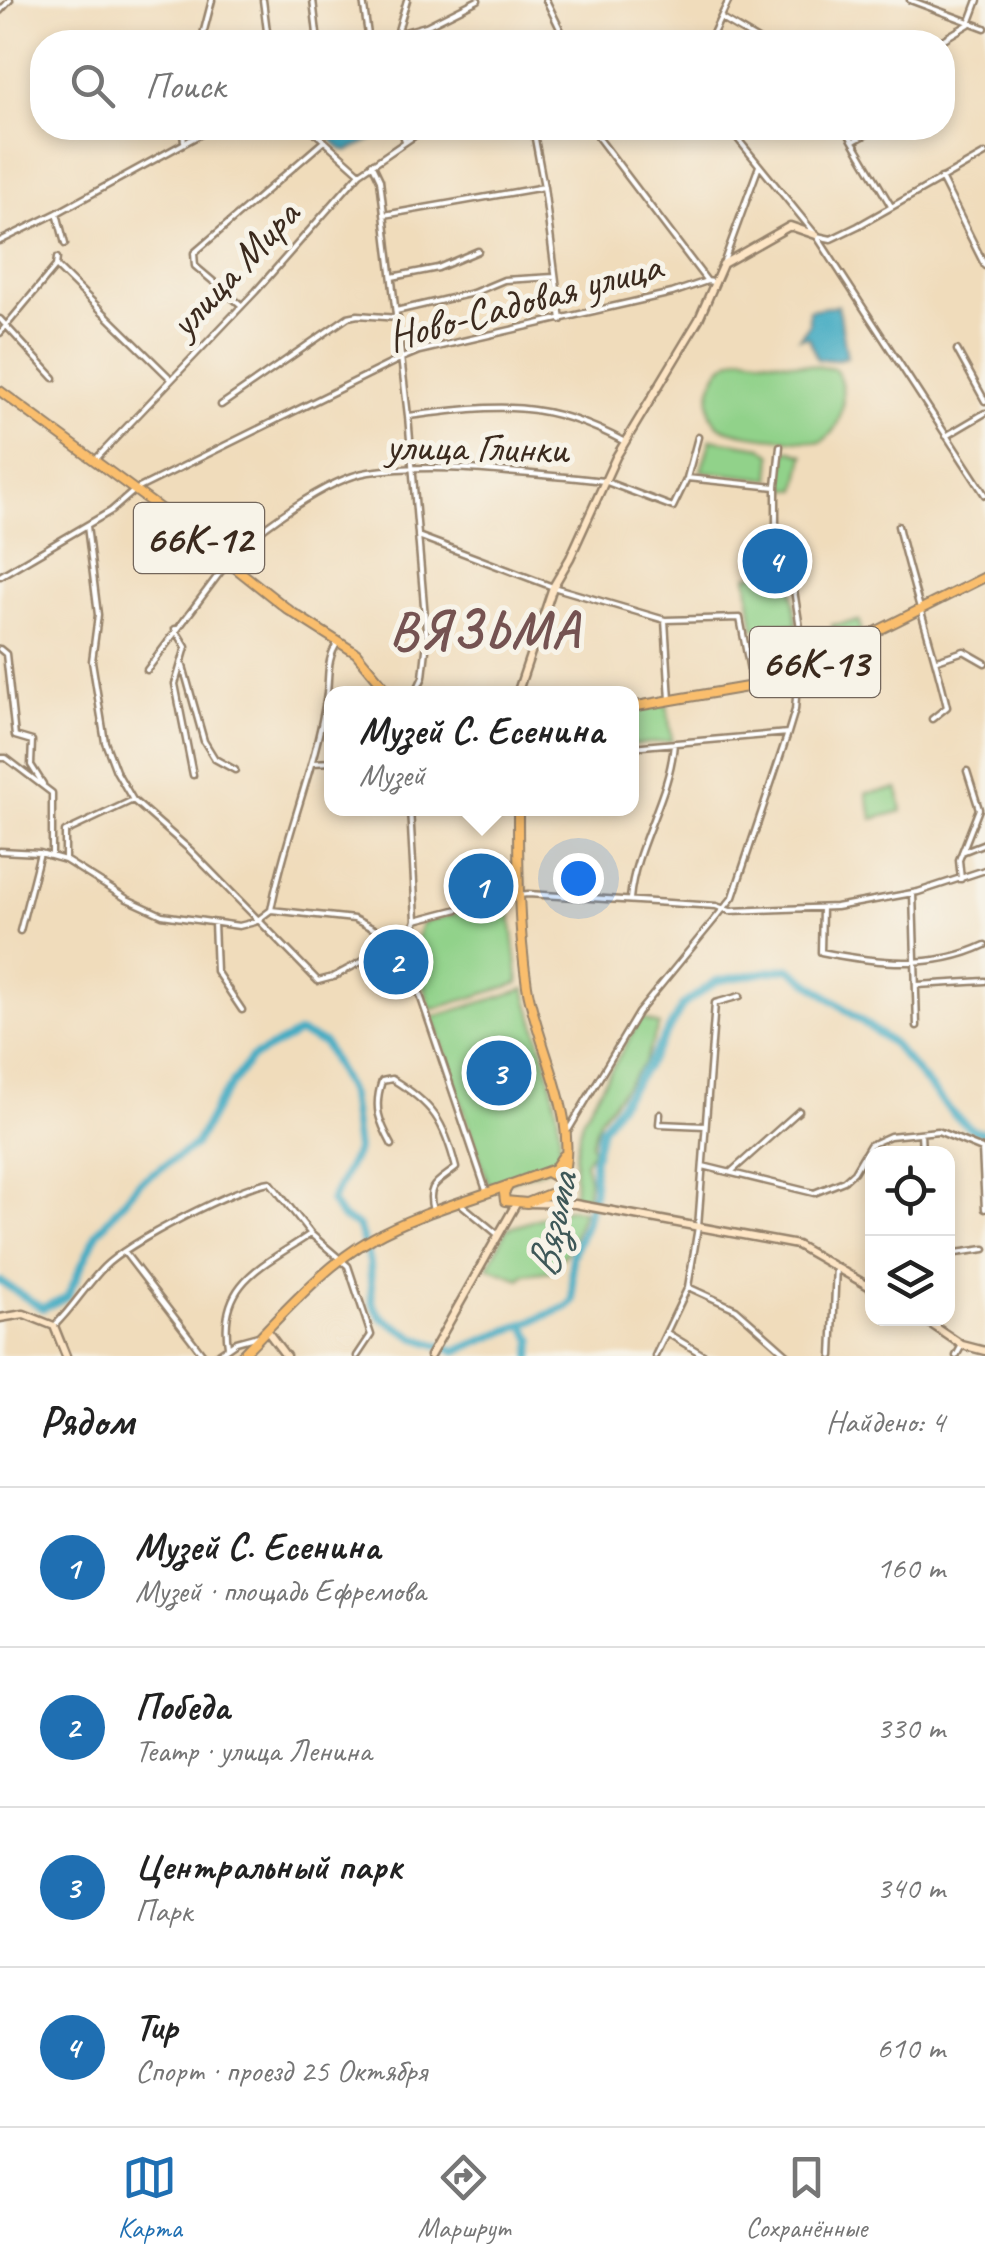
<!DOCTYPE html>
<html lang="ru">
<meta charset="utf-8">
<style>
body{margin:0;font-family:Caveat,sans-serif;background:#f6f6f6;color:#222}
.controls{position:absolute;right:30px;bottom:30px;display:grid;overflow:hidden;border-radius:20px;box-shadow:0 5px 15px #0003}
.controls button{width:90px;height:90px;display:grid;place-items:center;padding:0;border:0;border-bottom:2px solid #e0e0e0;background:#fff;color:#222;font:50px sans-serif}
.you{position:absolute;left:578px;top:878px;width:35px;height:35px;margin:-25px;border:8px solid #fff;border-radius:50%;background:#1a73e8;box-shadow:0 0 0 15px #1a73e833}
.badge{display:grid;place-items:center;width:65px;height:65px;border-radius:50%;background:#1f6fb2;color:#fff;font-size:32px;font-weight:700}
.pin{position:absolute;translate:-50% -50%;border:5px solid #fff;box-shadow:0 2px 10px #0006}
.popup{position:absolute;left:324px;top:686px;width:315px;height:130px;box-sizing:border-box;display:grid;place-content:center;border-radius:20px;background:#fff;filter:drop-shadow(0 2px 8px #0005);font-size:32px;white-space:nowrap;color:#767676}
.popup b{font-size:38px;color:#222}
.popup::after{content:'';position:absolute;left:50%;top:100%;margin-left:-20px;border:20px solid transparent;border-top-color:#fff}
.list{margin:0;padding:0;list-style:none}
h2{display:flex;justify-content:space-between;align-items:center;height:130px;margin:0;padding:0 40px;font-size:42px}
h2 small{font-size:32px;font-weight:400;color:#767676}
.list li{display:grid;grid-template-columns:65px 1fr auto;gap:30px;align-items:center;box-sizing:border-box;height:160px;padding:0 40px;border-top:2px solid #e0e0e0}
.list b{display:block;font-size:38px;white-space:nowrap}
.list p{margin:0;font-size:32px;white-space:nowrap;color:#767676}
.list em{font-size:32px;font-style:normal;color:#767676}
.icon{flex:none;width:55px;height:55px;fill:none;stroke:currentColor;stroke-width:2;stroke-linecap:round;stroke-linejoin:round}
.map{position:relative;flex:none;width:985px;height:1356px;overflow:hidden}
.search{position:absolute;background:#fff;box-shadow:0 5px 15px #0003;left:30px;right:30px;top:30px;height:110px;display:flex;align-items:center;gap:25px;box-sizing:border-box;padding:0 35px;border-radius:40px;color:#767676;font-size:38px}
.sheet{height:770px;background:#fff}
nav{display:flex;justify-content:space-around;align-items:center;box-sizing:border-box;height:140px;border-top:2px solid #e0e0e0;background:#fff;font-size:28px;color:#767676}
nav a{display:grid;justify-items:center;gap:5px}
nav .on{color:#1f6fb2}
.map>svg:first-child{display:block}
.green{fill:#91d28a;stroke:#667e54;stroke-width:2.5}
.water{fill:#44acc3;stroke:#406b70;stroke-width:2.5}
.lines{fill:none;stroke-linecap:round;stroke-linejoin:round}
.river{stroke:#44acc3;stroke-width:8}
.street-casing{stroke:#96836c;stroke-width:9}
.secondary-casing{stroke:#96836c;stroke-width:11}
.primary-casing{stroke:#96836c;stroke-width:12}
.street{stroke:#fff;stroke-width:4}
.secondary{stroke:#fde5c5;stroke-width:6}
.primary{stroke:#fabe6d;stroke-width:8}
.labels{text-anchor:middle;stroke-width:10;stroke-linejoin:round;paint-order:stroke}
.shield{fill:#f7f3e8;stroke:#73665b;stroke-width:2.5}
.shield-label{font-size:40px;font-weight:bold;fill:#3b2a1e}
.street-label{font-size:42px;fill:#3b2a1e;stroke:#f7f3e8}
.water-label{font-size:45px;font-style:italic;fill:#3e5858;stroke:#f7f3e8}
.district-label{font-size:52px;font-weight:bold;letter-spacing:2.5px;fill:#755352;stroke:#f7f3e8}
</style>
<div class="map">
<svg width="985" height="1356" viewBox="0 0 985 1356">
<rect width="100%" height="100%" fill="#f7f3e8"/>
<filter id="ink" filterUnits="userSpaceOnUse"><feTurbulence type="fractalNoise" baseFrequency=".01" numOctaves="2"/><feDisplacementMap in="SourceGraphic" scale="20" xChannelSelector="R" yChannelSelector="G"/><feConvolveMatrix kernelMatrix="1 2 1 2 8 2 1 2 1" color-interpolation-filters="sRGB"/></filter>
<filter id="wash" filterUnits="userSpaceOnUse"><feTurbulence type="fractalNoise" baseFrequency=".0048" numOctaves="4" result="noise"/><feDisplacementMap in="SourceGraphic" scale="40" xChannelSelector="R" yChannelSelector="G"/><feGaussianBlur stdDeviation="2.25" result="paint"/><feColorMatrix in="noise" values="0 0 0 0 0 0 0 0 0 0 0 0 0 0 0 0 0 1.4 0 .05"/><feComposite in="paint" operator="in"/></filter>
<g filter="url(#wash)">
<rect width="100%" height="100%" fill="#f0dcbb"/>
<!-- green -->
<path class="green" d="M 745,356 L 835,369 C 849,389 844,431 820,442 C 798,439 732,438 717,424 C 705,412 709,391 715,378 C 721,364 731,358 745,356 Z
M 711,439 L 762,447 L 772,455 L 770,479 L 701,471 Z
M 789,450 L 804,455 L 797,490 L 784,488 L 782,484 L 786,453 Z
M 789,569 L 797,625 L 754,629 L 747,576 Z
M 859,621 L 861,632 L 834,644 L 832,625 Z
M 667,704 L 672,741 L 631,745 L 631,710 Z
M 898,789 L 902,811 L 873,819 L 866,793 Z
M 509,899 L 519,983 L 431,1010 L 413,951 L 422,923 Z
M 525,989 C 535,1028 573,1133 555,1166 L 492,1186 L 488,1183 L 433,1017 Z
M 641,1018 L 659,1025 L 644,1063 L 600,1118 L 591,1144 L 593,1149 L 585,1163 L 589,1177 L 586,1202 L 574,1199 L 575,1156 L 582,1120 Z
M 570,1208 L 583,1211 L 570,1248 L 552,1271 L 525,1274 L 520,1279 L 488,1267 L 507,1229 Z"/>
<!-- water -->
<path class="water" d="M 321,128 L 382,128 L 379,136 L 348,151 L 341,149 Z
M 838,305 L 847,357 L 834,360 L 817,359 L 809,337 L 799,338 L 809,325 L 809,310 Z"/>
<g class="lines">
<!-- river -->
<path class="river" d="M 0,1281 L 42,1308 L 67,1297 L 97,1233 L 140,1182 L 195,1145 L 218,1103 L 251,1058 L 299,1033 L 324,1043 L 350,1095 L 357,1150 L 331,1201 L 342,1218 L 358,1226 L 370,1262 L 372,1302 L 381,1317 L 416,1338 L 456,1351 L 567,1307 L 573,1300 L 572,1257 L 586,1222 L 594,1190 L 594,1158 L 602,1128 L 649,1063 L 683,1005 L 716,981 L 789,968 L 893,1044 L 953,1114 L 974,1131 L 985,1133
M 523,1324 L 533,1340 L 531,1356"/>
</g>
</g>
<g filter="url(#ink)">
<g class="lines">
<defs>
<path id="street" d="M 263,0 L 268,39
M 313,0 L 318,42
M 363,0 L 369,42
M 546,0 L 563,35 L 552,42
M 910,0 L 985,28
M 0,11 L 10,0
M 722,19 L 761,42
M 397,34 L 407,0
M 201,42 L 212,0
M 385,42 L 397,34 L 426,26 L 478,0
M 709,42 L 729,0
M 939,42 L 969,24 L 978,0
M 182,128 L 184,141
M 310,128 L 360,173
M 401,128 L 405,141
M 533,128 L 544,187 L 561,320
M 591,128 L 707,281
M 729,128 L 816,235 L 985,495
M 845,128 L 891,206
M 854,141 L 878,128
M 372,163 L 380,180 L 408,416 L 427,641 L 423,677 L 415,694
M 941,178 L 985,266
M 57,213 L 65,244
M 384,215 L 544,187
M 817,236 L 831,239 L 858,226 L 985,154
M 0,241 L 57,213 L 212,128
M 723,264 L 759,166
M 56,266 L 171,379
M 392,277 L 438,268 L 478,251
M 241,305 L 195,266 L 194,253 L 324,141
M 396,311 L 473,293 L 504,280 L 554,277
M 0,319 L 54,378
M 0,333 L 56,266 L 57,258
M 957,350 L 985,401
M 221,405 L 348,317 L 358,315 L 398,318
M 408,416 C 496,405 544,398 625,442
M 946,436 L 985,413
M 96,459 L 256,291 L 360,173 L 426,128
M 687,478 L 776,487 L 776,538 L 788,552 L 806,666
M 776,487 L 780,446
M 87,526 L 98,615 L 92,661 L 105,742 L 116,771 L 133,800 L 190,850 L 318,981 L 333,977 L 411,935 L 416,920 L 410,808
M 898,526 C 912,587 933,646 947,707 L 932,719
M 418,536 L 553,587 L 665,620 L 740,618 L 753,686
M 226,559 C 259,530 325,479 369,472 C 437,462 510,473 577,478 L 604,481 L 673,507 L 687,478 L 698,437
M 0,576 L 111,511 L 135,490 L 402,358 L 419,351 L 672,293 L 707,281 L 713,282
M 665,620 L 670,700
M 175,629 L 186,647 L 175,684 L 193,775
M 0,649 L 6,654 L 15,736 L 32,741 L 31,765 L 43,784
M 937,660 L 964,651 L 985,663
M 183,666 L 204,741 L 215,759 L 235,770
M 147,670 L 228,562
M 631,747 L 788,733
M 0,758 L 6,758 L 52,793 L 52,854
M 313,763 L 331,762
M 0,851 L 40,853 L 65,860 L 127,899 L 162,915 L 239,926 L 255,922 L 271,910 C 284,839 314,772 326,700 C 330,678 325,661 338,642
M 962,852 L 985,843
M 65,860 L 65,832 L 133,800
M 961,879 L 959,860 L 979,809 L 967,771
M 913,893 L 917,1026
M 630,899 C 635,844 670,798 674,743
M 822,908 L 821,952 C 876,963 932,970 985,945
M 271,910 L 354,919 L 398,941
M 416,920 L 508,896 L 528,894 L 716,906 L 730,911 L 836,907 L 918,892 L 985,870
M 214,923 L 216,971 L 242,1010
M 20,931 L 40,853
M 402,942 L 487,1193
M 917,985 L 985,981
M 660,1114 L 659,1124 L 705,1126
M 569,1129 L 638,1013 L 733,897 L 788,733 L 795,710 L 798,672
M 921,1133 L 922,1154
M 392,1145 C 379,1121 373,1108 382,1081 L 392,1079 C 433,1104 444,1121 456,1168 C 437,1183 426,1184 433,1211
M 703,1166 L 814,1193 L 844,1181 L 854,1172 L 870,1145 L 890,1136 L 938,1131 L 982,1149 L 985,1209
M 732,1171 L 799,1111
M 461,1204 L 496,1233
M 125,1253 L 204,1356
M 948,1254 L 985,1249
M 688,1287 L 736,1309 L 789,1356
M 54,1326 C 73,1308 86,1285 104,1267 C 129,1242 236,1187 270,1182 L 311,1234 L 348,1266 L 371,1335 L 357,1356
M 667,1333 L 705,1356
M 228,1346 C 218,1282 263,1266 309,1235
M 216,1356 L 236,1342 L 258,1336
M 655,1356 L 688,1287 L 698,1227 L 715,1003 L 740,996
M 832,1356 L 836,1266
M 956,1356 L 962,1345"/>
<path id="secondary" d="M 517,694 L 553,587 L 570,558 L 616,457 L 699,319 L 723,264 L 790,226 L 816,235
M 528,1203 L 575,1204 L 797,1245 L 872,1288
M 0,1318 L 24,1314 L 54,1326 L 66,1356
M 922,1318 L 962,1345 L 985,1351
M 267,1331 L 286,1356
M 430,1356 L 516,1204"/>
<path id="primary" d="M 0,391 L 170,516 L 290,611 L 356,653 L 390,694
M 631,707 L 753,686 L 799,670 L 985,577
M 518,808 C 518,869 518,926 527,986 C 537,1047 582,1122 561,1182
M 547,1172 L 559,1179 L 559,1190 L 527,1203 L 505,1201 L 504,1193 L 509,1185 L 554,1169 L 563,1156
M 241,1356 C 281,1316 323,1266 373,1238 C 416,1214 463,1202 509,1185"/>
</defs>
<!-- street casing -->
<use href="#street" class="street-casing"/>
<!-- secondary casing -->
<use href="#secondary" class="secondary-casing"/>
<!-- primary casing -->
<use href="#primary" class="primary-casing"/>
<!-- street -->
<use href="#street" class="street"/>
<!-- secondary -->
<use href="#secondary" class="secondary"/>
<!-- primary -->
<use href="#primary" class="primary"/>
</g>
</g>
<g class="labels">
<!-- shield labels -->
<g class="shield">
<rect x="134" y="503" width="130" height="70" rx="8"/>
<rect x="750" y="627" width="130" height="70" rx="8"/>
</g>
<g class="shield-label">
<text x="199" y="552">66К-12</text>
<text x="815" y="676">66К-13</text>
</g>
<!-- street labels -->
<g class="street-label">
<text transform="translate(233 268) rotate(-47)" y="15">улица Мира</text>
<text transform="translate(524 300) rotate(-15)" y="15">Ново-Садовая улица</text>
<text transform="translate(477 446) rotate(1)" y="15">улица Глинки</text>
</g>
<!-- water labels -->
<g class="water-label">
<text transform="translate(551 1225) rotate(-78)" y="16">Вязьма</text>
</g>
<!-- district labels -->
<g class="district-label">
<text x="485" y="647">ВЯЗЬМА</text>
</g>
</g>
</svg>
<div class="controls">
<button><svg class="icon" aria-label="locate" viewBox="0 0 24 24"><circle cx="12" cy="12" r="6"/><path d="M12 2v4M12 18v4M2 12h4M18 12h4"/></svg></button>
<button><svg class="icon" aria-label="layers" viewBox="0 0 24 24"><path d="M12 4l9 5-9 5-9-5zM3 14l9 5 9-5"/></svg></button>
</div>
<div class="you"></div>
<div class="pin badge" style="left:481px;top:886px">1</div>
<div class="popup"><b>Музей С. Есенина</b>Музей</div>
<div class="pin badge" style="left:396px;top:962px">2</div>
<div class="pin badge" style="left:499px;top:1073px">3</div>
<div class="pin badge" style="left:775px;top:561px">4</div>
<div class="search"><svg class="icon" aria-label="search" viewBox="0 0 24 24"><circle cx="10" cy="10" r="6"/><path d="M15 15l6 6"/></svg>Поиск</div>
</div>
<section class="sheet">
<h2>Рядом<small>Найдено: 4</small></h2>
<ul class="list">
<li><span class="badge">1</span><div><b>Музей С. Есенина</b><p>Музей · площадь Ефремова</p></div><em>160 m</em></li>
<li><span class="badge">2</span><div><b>Победа</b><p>Театр · улица Ленина</p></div><em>330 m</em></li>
<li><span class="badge">3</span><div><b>Центральный парк</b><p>Парк</p></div><em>340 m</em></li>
<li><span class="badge">4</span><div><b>Тир</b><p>Спорт · проезд 25 Октября</p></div><em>610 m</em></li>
</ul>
</section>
<nav>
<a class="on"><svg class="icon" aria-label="map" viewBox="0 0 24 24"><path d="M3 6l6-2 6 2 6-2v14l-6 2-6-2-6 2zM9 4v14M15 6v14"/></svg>Карта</a>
<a><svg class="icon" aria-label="directions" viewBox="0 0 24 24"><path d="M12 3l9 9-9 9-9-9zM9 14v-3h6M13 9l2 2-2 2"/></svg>Маршрут</a>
<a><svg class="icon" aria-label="saved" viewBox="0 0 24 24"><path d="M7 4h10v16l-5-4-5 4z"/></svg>Сохранённые</a>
</nav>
